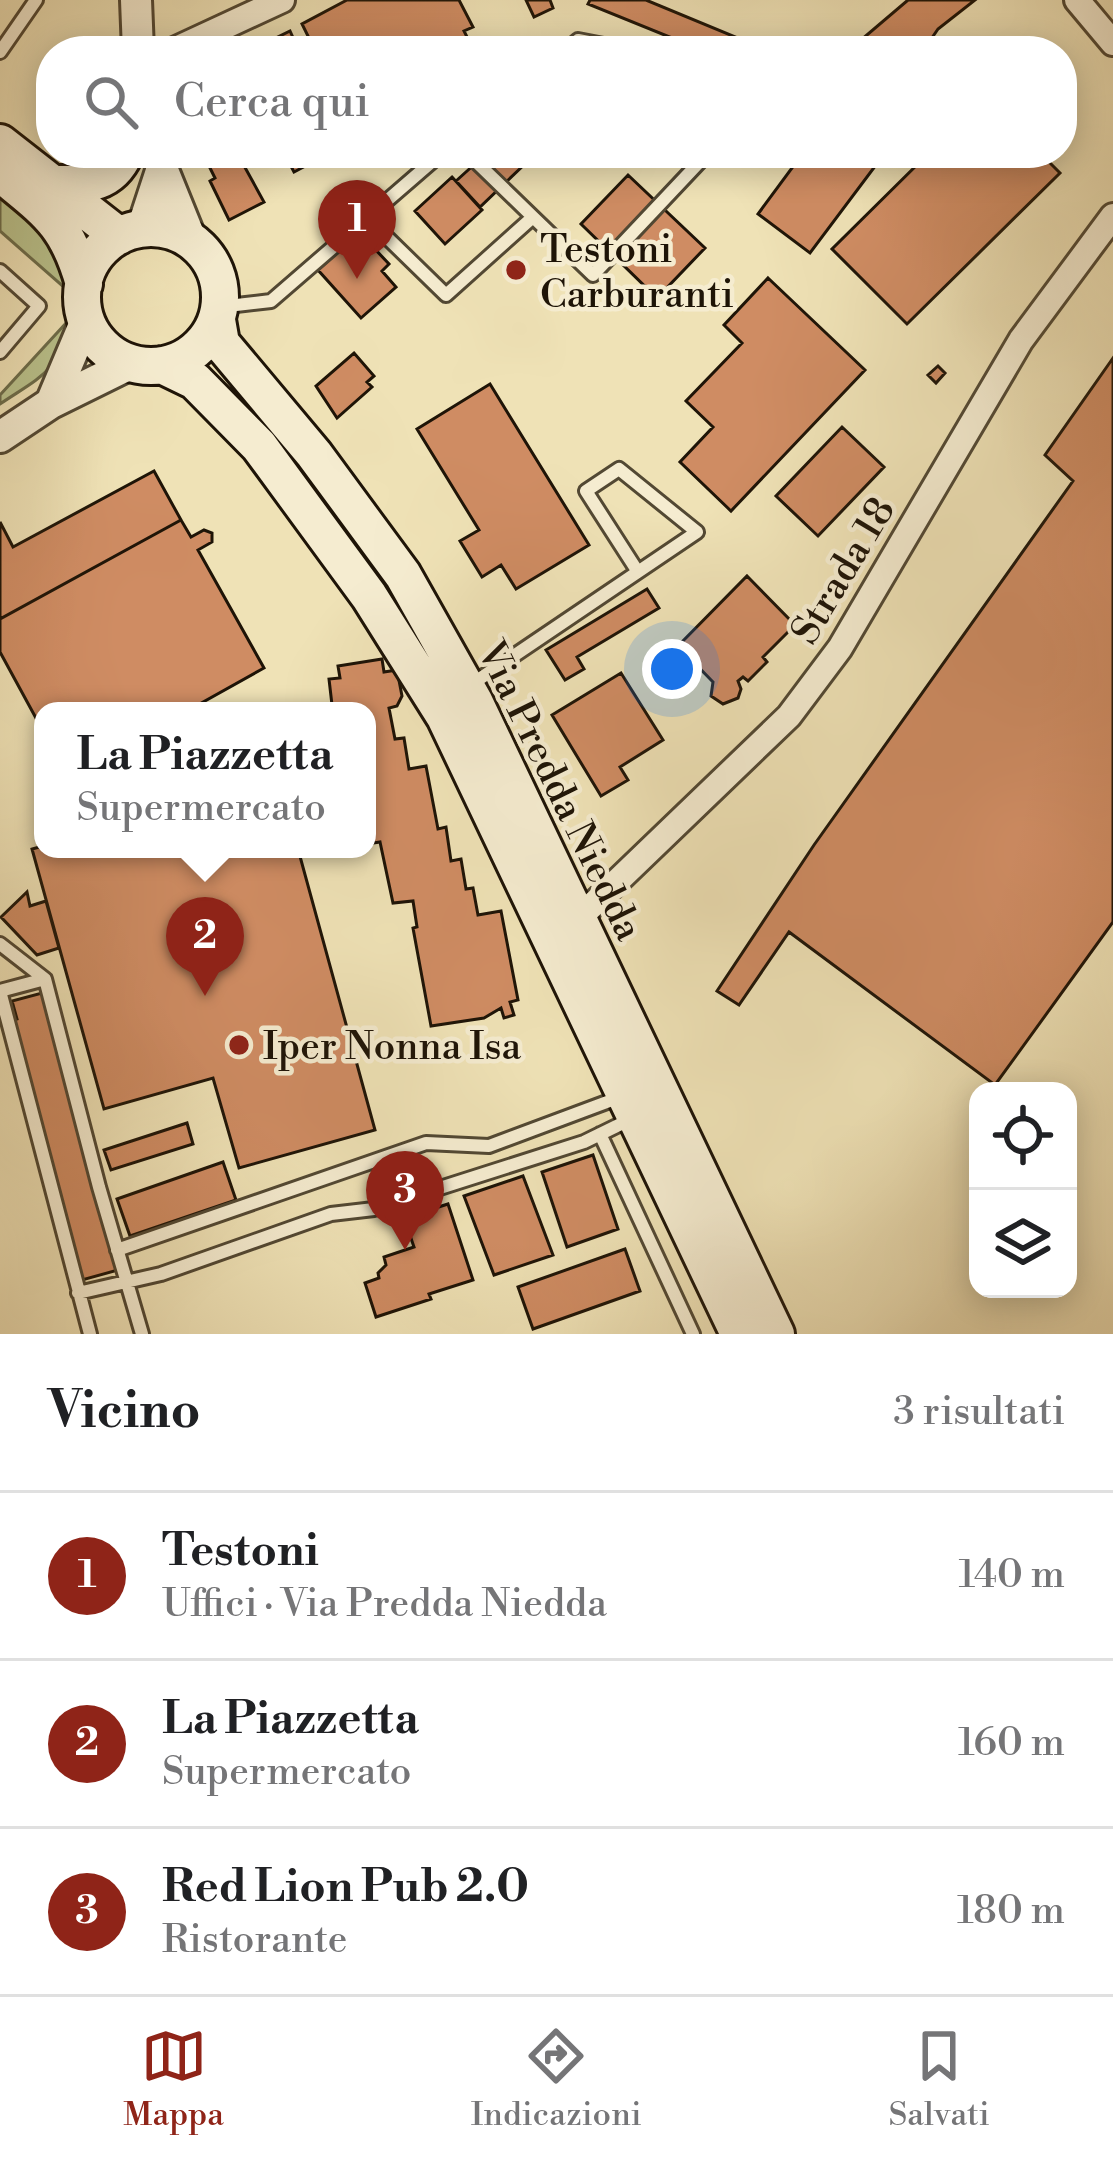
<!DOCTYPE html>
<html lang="it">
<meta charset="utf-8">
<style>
body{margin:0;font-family:"Libre Bodoni",serif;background:#f2f2f2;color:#202124}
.controls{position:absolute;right:36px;bottom:36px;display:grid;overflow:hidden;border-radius:24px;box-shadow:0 6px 30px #0003}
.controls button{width:108px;height:108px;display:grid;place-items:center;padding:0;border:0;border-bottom:3px solid #e0e0e0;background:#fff;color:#202124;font:60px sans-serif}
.you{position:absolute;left:672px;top:669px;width:42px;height:42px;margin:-30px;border:9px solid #fff;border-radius:50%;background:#1a73e8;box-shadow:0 0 0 18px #1a73e833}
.badge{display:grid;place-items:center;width:78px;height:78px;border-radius:50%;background:#8f2418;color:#fff;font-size:39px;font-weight:700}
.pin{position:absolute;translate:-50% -99px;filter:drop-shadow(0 3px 6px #0008)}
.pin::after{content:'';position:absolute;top:63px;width:42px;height:36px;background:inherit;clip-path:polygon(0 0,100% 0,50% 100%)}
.popup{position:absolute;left:34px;top:702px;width:342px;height:156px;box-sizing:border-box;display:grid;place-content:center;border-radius:24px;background:#fff;filter:drop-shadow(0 3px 9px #0005);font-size:39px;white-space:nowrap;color:#757577}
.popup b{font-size:45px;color:#202124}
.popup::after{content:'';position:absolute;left:50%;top:100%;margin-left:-24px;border:24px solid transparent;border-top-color:#fff}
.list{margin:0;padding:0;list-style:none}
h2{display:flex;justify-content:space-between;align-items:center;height:156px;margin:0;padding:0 48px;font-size:51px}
h2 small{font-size:39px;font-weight:400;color:#757577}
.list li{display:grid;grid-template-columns:78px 1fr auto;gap:36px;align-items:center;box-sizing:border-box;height:168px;padding:0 48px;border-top:3px solid #e0e0e0}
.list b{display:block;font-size:45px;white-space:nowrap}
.list p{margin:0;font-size:39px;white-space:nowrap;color:#757577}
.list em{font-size:39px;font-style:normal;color:#757577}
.icon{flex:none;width:66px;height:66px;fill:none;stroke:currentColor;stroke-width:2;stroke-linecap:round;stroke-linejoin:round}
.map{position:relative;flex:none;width:1113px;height:1334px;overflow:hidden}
.search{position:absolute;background:#fff;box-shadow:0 6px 30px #0003;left:36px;right:36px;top:36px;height:132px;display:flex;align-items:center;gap:30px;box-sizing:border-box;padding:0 42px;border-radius:48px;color:#757577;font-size:45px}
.sheet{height:660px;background:#fff}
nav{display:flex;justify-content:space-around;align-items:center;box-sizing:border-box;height:168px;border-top:3px solid #e0e0e0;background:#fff;font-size:33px;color:#757577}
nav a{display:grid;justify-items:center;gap:6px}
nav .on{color:#8f2418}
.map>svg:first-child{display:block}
.green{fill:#bac38d;stroke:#6c6c4a;stroke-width:3}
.building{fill:#cf8c63;stroke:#1e1407;stroke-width:3}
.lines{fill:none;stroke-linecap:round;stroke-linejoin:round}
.service-casing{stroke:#524833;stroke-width:18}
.minor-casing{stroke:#524833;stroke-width:30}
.tertiary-casing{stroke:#524833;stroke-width:36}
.secondary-casing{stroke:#1e1407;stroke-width:42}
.service{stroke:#f5ecd0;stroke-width:12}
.minor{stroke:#f5ecd0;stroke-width:24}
.tertiary{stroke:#f5ecd0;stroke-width:30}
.secondary{stroke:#f5ecd0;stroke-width:36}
.poi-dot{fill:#8f2418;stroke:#f5ecd0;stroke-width:4.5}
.labels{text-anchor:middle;stroke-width:9;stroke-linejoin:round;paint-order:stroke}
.poi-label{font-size:39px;fill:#1e1407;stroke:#f5ecd0;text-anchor:start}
.street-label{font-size:39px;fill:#1e1407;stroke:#f5ecd0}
</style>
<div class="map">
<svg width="1113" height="1334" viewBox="0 0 1113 1334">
<rect width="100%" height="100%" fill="#efe2b6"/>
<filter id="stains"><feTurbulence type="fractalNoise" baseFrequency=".00167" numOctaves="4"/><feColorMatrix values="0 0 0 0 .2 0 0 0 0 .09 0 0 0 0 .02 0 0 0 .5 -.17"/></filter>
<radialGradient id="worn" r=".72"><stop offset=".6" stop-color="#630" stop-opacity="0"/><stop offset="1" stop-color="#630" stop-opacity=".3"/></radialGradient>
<!-- green -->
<path class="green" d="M 0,196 C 33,226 63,242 66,289 L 0,231 Z
M 68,321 C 60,372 40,377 0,404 L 0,395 Z"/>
<!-- building -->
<path class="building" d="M 347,0 L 459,0 L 473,27 L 464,31 L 474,51 L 280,51 L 283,50 L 276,38 L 290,31 L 295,42 L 308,36 L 302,24 Z
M 526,0 L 550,0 L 553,8 L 534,17 Z
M 590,0 L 646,0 L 769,51 L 704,51 L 588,4 Z
M 908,0 L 975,0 L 938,29 L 923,51 L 848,51 Z
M 231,153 L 237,153 L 264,202 L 229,220 L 210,181 L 215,178 L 208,164 Z
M 284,153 L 330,153 L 294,172 Z
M 487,153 L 519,153 L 527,162 L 480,207 L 456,181 Z
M 803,153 L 885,153 L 810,253 L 758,214 Z
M 929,153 L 1040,153 L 1060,173 L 907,324 L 832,249 Z
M 628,175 L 705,248 L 657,298 L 581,224 Z
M 452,177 L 482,210 L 445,244 L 415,211 Z
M 353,238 L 360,247 L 365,243 L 371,249 L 373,247 L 389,264 L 382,271 L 396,287 L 361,318 L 318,270 Z
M 768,278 L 865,370 L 731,511 L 680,462 L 713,427 L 686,401 L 742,343 L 724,325 Z
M 354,353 L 374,376 L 367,382 L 372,387 L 337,418 L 316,386 Z
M 1113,358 L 1113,922 L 995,1085 L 789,932 L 739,1005 L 717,991 L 814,845 L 1073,481 L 1045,455 Z
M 938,366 L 945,373 L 936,383 L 928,375 Z
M 490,384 L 589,545 L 516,589 L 501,565 L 482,577 L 460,541 L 479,530 L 417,429 Z
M 842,427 L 884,467 L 818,536 L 776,496 Z
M 154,471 L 181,520 L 0,619 L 0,522 L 13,547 Z
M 181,520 L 191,537 L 204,530 L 212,533 L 212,542 L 198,550 L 264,668 L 187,711 L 43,711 L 43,731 L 0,652 L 0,619 Z
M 747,576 L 795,625 L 763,657 L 767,662 L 748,681 L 743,677 L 738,681 L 741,689 L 738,698 L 723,704 L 711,696 L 713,682 L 678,646 Z
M 647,589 L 659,608 L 577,657 L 584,669 L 565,680 L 546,650 Z
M 382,659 L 384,672 L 397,670 L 402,696 L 397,706 L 389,708 L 395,739 L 404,738 L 409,769 L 426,766 L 438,829 L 446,827 L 451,861 L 461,859 L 466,889 L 473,888 L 478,915 L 501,911 L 518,1000 L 510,1002 L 514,1015 L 504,1018 L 501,1008 L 484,1018 L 431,1026 L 413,928 L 417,927 L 413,901 L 393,903 L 380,842 L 367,844 L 367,711 L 335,711 L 332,705 L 329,679 L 340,678 L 338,666 Z
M 621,673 L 663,740 L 620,767 L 628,780 L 601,796 L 552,715 Z
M 43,846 L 43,849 L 298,849 L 375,1130 L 239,1168 L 213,1078 L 104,1109 L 32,849 Z
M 27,892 L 30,906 L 46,901 L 59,948 L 37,955 L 1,917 Z
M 42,993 L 118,1270 L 82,1280 L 10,1021 L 17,1019 L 12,1001 Z
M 187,1123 L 193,1144 L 111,1170 L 104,1150 Z
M 593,1155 L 618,1229 L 567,1247 L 542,1172 Z
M 223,1162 L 236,1200 L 130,1236 L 117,1199 Z
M 523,1176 L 553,1255 L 494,1275 L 464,1196 Z
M 448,1204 L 473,1280 L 429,1294 L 431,1299 L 376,1317 L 365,1283 L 379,1278 L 378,1273 L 386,1265 L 384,1257 L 414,1247 L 404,1218 Z
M 625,1249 L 640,1291 L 533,1329 L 518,1287 Z"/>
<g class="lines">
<defs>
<path id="service" d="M 565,51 L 578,40 L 635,51
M 0,52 L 36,0
M 467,153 L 533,217
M 366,217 L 446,295 L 533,217 L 593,275 L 708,153
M 0,271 L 39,306 L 0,352
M 219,307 L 271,301 L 442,153
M 472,684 L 697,532 L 619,469 L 586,491 L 638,572
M 0,944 L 45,979 L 99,1187 L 142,1334
M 0,991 L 90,1334
M 0,991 L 45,979
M 600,1134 L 693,1334
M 117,1250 L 426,1143 L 489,1146 L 623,1096
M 78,1293 L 161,1274 L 331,1214 L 374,1209 L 584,1142 L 631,1119"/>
<path id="minor" d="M 1077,0 L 1113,43
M 172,51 L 282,0
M 579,918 L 789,716 L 840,648 L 1021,340 L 1113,216"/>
<path id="tertiary" d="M 136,0 L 138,51
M 156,153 L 192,242
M 142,229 L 162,168
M 51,403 L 86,320
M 0,437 L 51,403 L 132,363"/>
<path id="secondary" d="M 0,143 L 119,236
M 0,173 C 47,212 67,223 84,284
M 54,184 C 86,184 110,186 125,153
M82 297a69 69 0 1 1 138 0a69 69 0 1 1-138 0Z
M 217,320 L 221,343 L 314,454 L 403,575 L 474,701 L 776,1334
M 162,365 L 195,381 L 259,446 L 369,596 L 445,717 L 739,1334"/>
</defs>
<!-- service casing -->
<use href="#service" class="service-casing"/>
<!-- minor casing -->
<use href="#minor" class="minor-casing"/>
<!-- tertiary casing -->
<use href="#tertiary" class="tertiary-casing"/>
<!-- secondary casing -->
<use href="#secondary" class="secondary-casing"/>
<!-- service -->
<use href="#service" class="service"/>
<!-- minor -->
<use href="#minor" class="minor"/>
<!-- tertiary -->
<use href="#tertiary" class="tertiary"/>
<!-- secondary -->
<use href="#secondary" class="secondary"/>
</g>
<!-- markers -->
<g class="poi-dot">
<circle cx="516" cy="270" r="12"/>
<circle cx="239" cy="1045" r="12"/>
</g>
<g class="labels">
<!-- poi labels -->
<g class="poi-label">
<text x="540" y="262">Testoni<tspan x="540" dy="45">Carburanti</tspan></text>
<text x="263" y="1059">Iper Nonna Isa</text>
</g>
<!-- street labels -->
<g class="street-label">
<text transform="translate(842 570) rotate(-59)" y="14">Strada 18</text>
<text transform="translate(561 790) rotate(64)" y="14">Via Predda Niedda</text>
</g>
</g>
<rect width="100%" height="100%" filter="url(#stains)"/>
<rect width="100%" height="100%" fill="url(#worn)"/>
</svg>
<div class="controls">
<button><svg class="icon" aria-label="locate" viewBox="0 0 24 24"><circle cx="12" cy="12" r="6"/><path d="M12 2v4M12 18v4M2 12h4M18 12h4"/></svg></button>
<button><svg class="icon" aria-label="layers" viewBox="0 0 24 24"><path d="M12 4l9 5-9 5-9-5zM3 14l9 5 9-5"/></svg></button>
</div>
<div class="you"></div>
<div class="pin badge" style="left:357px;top:279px">1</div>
<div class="pin badge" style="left:205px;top:996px">2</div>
<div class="popup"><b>La Piazzetta</b>Supermercato</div>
<div class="pin badge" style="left:405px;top:1250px">3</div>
<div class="search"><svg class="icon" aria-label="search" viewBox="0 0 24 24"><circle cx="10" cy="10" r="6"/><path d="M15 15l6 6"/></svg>Cerca qui</div>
</div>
<section class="sheet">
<h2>Vicino<small>3 risultati</small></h2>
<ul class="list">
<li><span class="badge">1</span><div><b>Testoni</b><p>Uffici · Via Predda Niedda</p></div><em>140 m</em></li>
<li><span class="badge">2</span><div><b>La Piazzetta</b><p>Supermercato</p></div><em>160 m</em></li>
<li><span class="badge">3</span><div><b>Red Lion Pub 2.0</b><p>Ristorante</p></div><em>180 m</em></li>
</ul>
</section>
<nav>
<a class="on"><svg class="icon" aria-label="map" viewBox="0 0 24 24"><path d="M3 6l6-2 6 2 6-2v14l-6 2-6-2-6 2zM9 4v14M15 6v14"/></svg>Mappa</a>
<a><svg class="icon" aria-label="directions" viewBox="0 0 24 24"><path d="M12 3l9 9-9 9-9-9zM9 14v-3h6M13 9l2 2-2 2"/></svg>Indicazioni</a>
<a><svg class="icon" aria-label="saved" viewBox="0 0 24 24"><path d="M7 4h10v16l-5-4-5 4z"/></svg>Salvati</a>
</nav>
